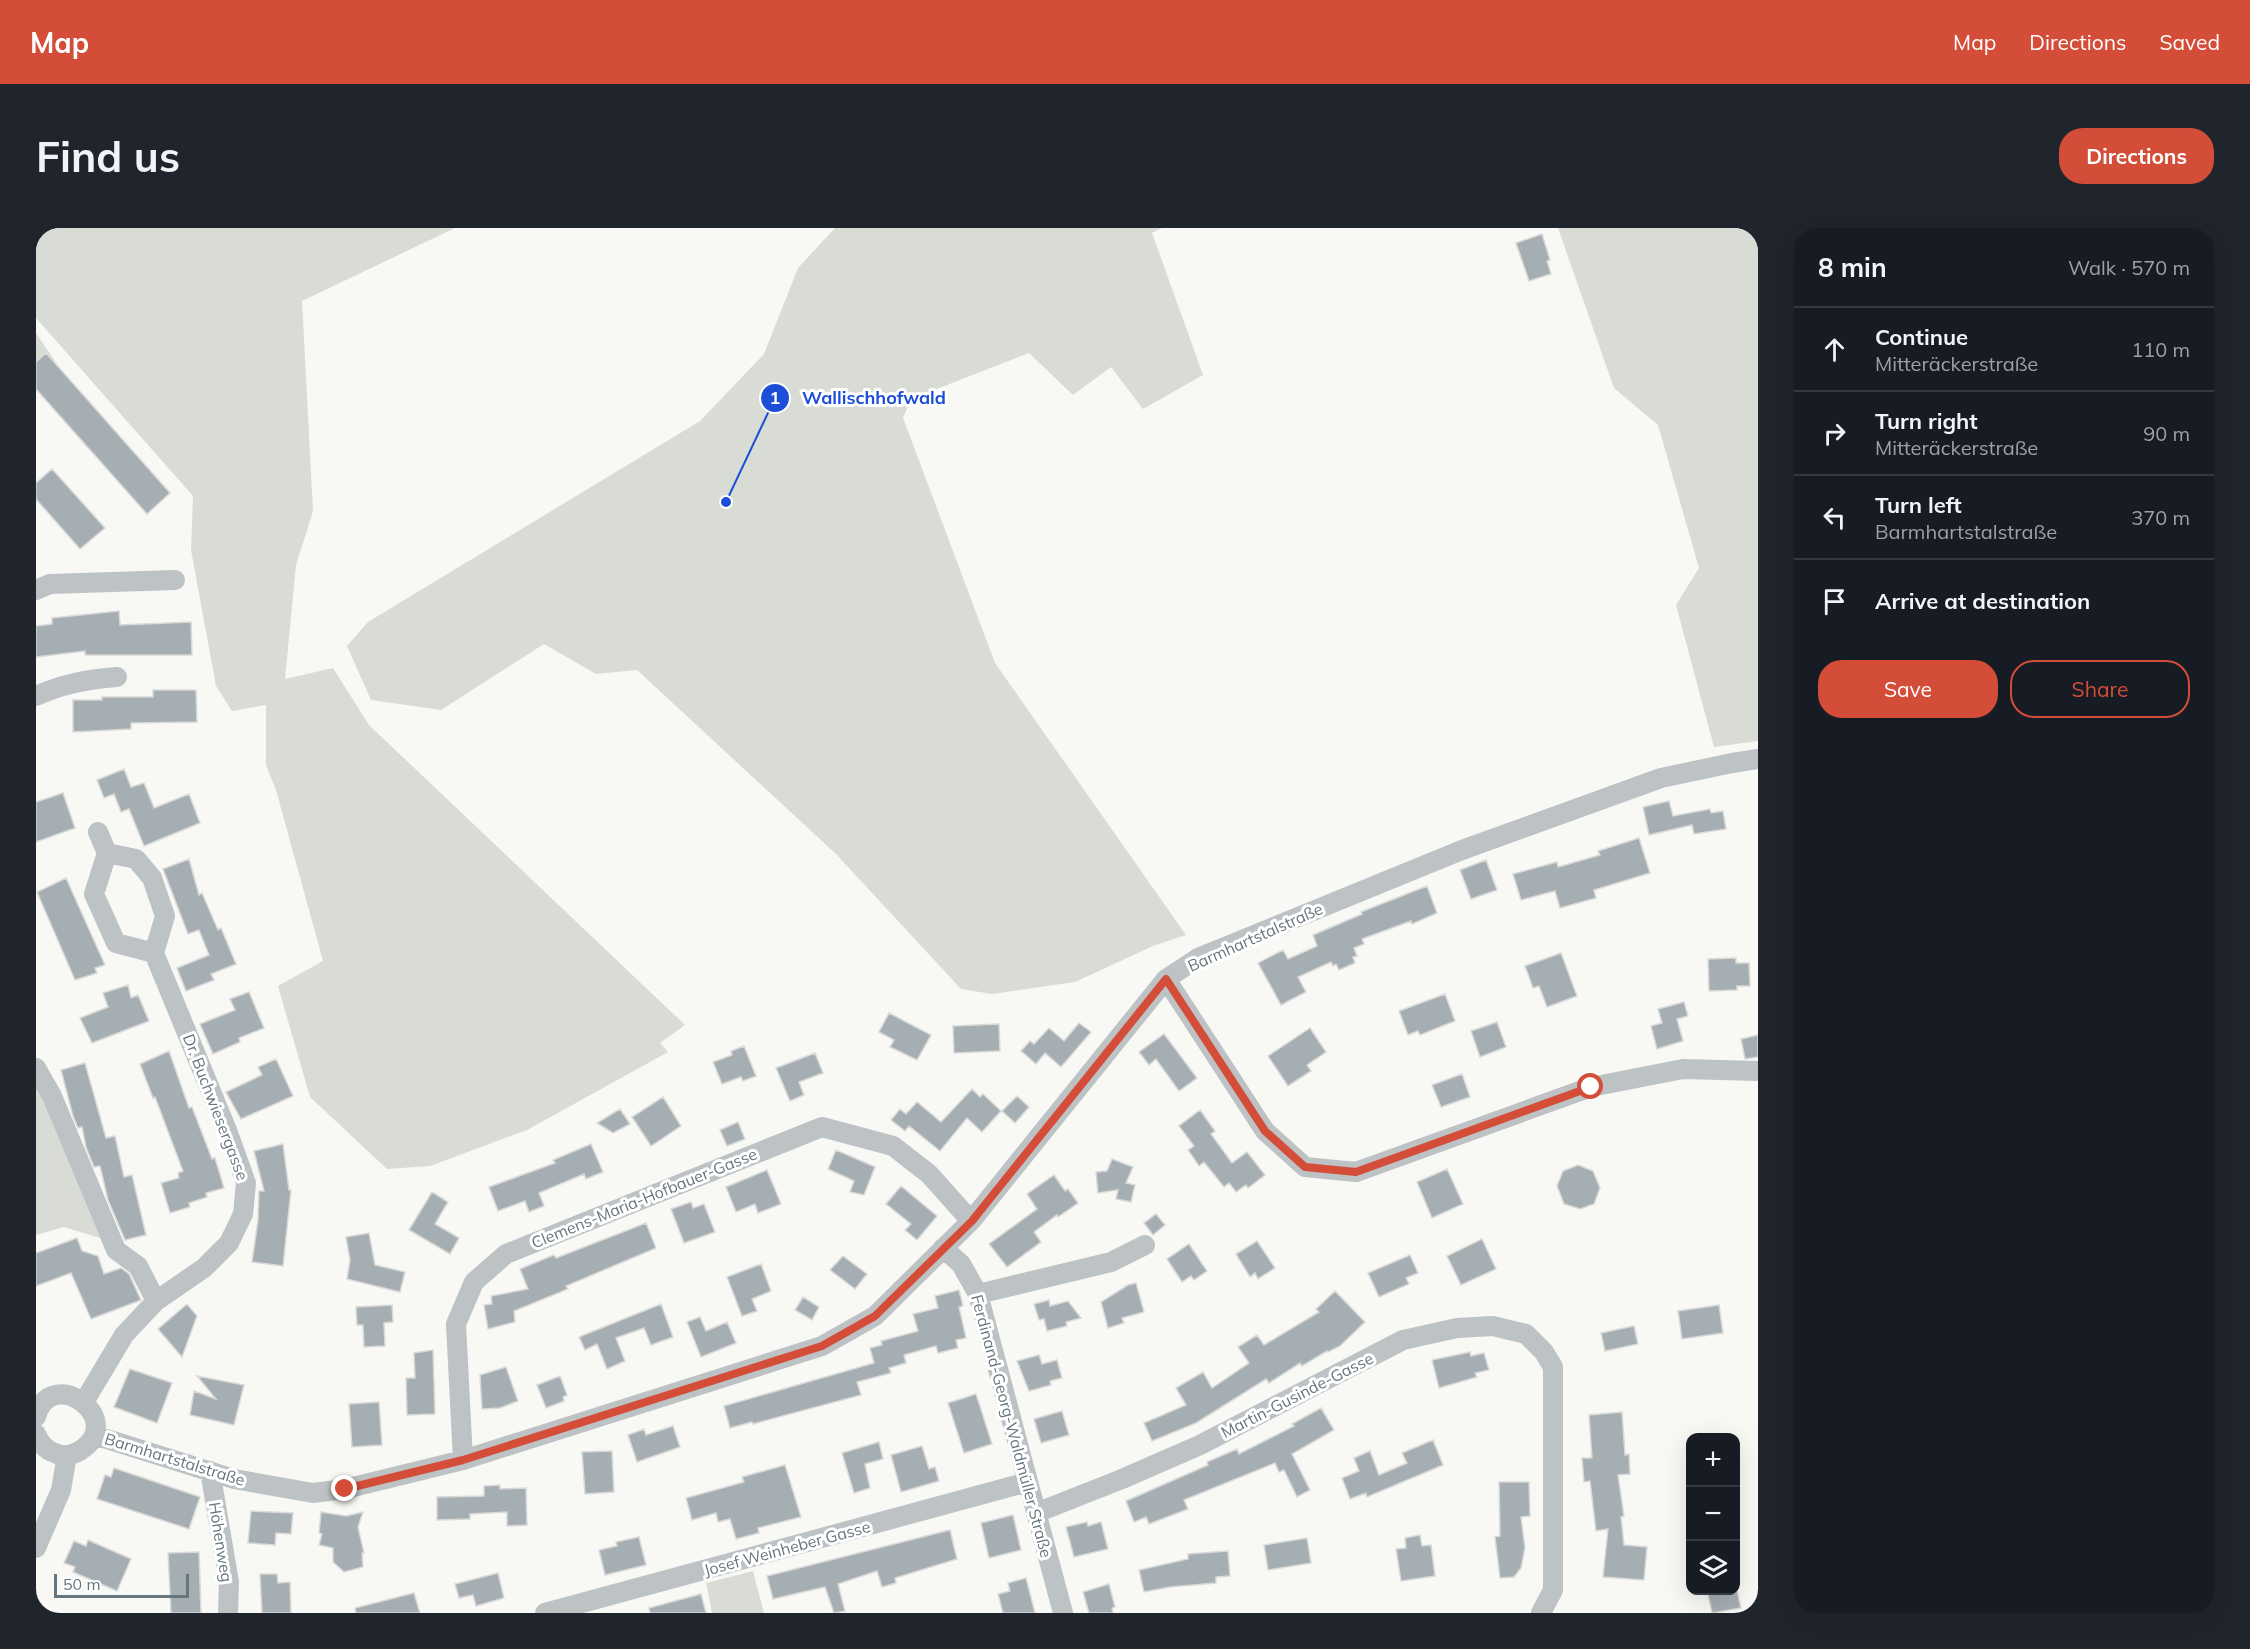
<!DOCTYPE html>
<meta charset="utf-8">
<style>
body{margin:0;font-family:Mulish,sans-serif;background:#20242c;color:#f1f3f6}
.controls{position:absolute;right:18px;bottom:18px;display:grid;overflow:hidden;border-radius:12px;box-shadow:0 6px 24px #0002}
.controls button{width:54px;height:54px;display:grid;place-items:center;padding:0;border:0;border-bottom:2px solid #363941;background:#171b24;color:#f1f3f6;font:30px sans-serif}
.scale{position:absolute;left:18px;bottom:15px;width:135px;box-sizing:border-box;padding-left:6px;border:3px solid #66767e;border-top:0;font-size:16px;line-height:21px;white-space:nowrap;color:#66767e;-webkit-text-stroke:4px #fff;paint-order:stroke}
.stop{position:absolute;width:18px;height:18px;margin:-14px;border:4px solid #d44d39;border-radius:50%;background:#fff}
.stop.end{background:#d44d39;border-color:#fff;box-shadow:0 2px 6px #0008}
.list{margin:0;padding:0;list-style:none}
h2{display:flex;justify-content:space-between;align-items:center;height:78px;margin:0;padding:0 24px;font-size:26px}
h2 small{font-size:20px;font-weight:400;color:#9ea1a6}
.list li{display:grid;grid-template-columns:39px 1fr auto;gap:18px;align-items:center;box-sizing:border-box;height:84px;padding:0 24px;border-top:2px solid #363941}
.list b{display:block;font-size:22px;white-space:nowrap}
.list p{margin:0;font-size:20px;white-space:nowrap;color:#9ea1a6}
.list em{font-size:20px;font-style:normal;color:#9ea1a6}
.actions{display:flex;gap:12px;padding:18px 24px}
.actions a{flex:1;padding:14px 0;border:2px solid #d44d39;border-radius:24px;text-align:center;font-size:21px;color:#d44d39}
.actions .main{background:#d44d39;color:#fff}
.icon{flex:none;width:33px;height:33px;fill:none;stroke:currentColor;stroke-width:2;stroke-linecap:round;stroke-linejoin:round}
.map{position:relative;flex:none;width:1722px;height:1385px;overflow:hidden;border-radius:24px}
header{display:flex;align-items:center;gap:36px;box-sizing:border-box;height:84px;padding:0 30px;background:#d44d39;color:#fff}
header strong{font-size:28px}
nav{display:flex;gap:33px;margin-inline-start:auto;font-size:21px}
.intro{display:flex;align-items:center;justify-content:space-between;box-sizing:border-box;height:144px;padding:0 36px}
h1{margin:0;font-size:42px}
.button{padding:15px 27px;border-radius:24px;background:#d44d39;color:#fff;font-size:21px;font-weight:700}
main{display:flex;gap:36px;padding:0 36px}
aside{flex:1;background:#171b24;border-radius:24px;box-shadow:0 6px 24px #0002}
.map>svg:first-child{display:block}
.green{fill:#d8dcd5}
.building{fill:#a5aeb2;stroke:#dad9d8;stroke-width:1.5}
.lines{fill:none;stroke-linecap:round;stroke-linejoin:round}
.minor{stroke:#bdc2c5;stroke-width:20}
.route{stroke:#d44d39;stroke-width:8}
.labels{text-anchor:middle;stroke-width:6;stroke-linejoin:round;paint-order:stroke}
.street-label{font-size:16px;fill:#66767e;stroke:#fff}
.leader{fill:none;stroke:#1d4ed8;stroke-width:2}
.callout-dot{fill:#1d4ed8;stroke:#fff;stroke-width:2}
.mark-label{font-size:18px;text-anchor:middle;font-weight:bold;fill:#fff}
.callout-label{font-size:18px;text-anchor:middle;font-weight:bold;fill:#1d4ed8;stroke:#fff;stroke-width:6;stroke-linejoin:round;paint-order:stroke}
</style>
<header>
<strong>Map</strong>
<nav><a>Map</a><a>Directions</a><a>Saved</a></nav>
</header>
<div class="intro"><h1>Find us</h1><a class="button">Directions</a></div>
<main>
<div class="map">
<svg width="1722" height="1385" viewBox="0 0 1722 1385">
<rect width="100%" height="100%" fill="#f8f8f5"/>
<!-- green -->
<path class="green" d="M 0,0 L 419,0 L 266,73 L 277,283 L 260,337 L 249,451 L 297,440 L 333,497 L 649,797 L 624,815 L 632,824 L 491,902 L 394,938 L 351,941 L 274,869 L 242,758 L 287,733 L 240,562 L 230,537 L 230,477 L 196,483 L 180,458 L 155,322 L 157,268 L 0,90 Z
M 799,0 L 1126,0 L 1116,5 L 1167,147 L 1107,181 L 1075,139 L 1037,167 L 993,125 L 875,171 L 867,190 L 959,435 L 1150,707 L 1117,718 L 1039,754 L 956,766 L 925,761 L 800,626 L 601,442 L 560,446 L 508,416 L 405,482 L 335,472 L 311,418 L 332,394 L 664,193 L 728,126 L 762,40 Z
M 1522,0 L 1722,0 L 1722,513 L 1678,519 L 1640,377 L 1663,340 L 1622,197 L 1578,160 Z
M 0,105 L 21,136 L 0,149 Z
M 0,855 L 2,859 L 64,1010 L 28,999 L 0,1007 Z
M 717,1343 L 728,1385 L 676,1385 L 670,1355 Z"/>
<!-- building -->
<path class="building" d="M 1506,6 L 1514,32 L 1511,33 L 1515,46 L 1493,53 L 1480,15 Z
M 10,125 L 134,265 L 111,286 L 0,161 L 0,134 Z
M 16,241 L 69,300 L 44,321 L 0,271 L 0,255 Z
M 83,383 L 84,397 L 155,394 L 156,427 L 49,427 L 49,423 L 0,429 L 0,398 L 16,396 L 16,390 Z
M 117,462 L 160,462 L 161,494 L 95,495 L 95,501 L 37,504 L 37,472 L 66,472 L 66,469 L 117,469 Z
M 88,541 L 95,559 L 108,555 L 118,580 L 153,566 L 164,595 L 108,618 L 93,581 L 85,584 L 78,566 L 68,570 L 61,552 Z
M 27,565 L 39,600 L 0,614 L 0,574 Z
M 1633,573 L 1637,588 L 1674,581 L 1675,585 L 1687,583 L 1690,601 L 1658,606 L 1656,597 L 1613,607 L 1607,579 Z
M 1603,610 L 1614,645 L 1558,662 L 1560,670 L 1524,680 L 1519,663 L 1485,672 L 1477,646 L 1521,634 L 1522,639 L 1564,627 L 1562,623 Z
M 153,631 L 163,667 L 166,665 L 182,702 L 185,700 L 200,736 L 175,746 L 178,752 L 150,763 L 141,740 L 173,727 L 163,702 L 152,706 L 127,641 Z
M 1450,632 L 1461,662 L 1435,671 L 1424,642 Z
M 30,650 L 69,737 L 59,740 L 61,745 L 39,752 L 1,664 Z
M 1391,658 L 1401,685 L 1376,696 L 1375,693 L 1326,711 L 1328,716 L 1318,720 L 1321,728 L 1317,729 L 1319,735 L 1303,742 L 1300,736 L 1297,738 L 1295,734 L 1262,749 L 1270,764 L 1245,777 L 1222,735 L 1247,722 L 1252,731 L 1281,718 L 1277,707 L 1326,686 L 1325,684 Z
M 1525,725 L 1541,768 L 1511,779 L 1503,758 L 1497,760 L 1489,738 Z
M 1700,730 L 1700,735 L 1713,735 L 1714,758 L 1701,758 L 1701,762 L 1673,763 L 1672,731 Z
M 92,757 L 95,770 L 102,767 L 113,793 L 56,815 L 44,790 L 72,779 L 67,765 Z
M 213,764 L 228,800 L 203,810 L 204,814 L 177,826 L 164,796 L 199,782 L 194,771 Z
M 1409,766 L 1419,793 L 1384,807 L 1382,803 L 1372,807 L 1363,783 Z
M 1648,774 L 1652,788 L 1641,791 L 1647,813 L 1621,821 L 1615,798 L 1626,795 L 1622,781 Z
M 853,785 L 895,807 L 881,832 L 854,819 L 858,812 L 843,804 Z
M 1461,794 L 1470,819 L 1444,829 L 1435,803 Z
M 1043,795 L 1055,804 L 1025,839 L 1009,825 L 1000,836 L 985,823 L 994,813 L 998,816 L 1013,800 L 1028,813 Z
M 963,796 L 964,823 L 918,825 L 917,798 Z
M 1274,800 L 1290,824 L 1271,837 L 1275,843 L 1252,858 L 1232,828 Z
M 1128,806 L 1161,850 L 1143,863 L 1120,831 L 1113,837 L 1103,824 Z
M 1722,807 L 1722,829 L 1709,831 L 1705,811 Z
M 708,818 L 720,848 L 707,853 L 705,849 L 686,856 L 677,834 L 696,827 L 695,823 Z
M 133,823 L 153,880 L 156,879 L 176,931 L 179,930 L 188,960 L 170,965 L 171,969 L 153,975 L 154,979 L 134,985 L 125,955 L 143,950 L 142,945 L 147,943 L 119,869 L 117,870 L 104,836 Z
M 779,825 L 787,845 L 763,854 L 768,867 L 754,873 L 740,840 Z
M 240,831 L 257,868 L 205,891 L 190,864 L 226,847 L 222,839 Z
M 49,835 L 70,910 L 79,908 L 88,949 L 96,947 L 110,1007 L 89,1012 L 72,972 L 64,938 L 58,939 L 50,919 L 46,899 L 42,900 L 37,888 L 25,842 Z
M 1426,846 L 1434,869 L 1405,879 L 1396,857 Z
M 936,861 L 944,869 L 947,866 L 965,883 L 946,904 L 931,890 L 904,923 L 873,898 L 869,903 L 855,892 L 864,881 L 870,886 L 881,874 L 905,894 Z
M 981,868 L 993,879 L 979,895 L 966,883 Z
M 627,869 L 645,898 L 615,918 L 596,889 Z
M 584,881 L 594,896 L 577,905 L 561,895 Z
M 1164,882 L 1179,903 L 1175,906 L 1196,935 L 1211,924 L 1229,947 L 1212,960 L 1210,957 L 1200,964 L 1193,955 L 1188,959 L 1168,934 L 1163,938 L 1152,922 L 1158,918 L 1143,898 Z
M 702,894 L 709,911 L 691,918 L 684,902 Z
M 247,916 L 253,962 L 255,962 L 247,1038 L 216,1034 L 222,992 L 223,963 L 228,963 L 218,923 Z
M 555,916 L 567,944 L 550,951 L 548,946 L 503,965 L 508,978 L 493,984 L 489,973 L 462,983 L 453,959 L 519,935 L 517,932 Z
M 800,922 L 839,939 L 828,967 L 814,964 L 818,953 L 792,941 Z
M 1076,931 L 1097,939 L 1090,955 L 1099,957 L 1095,974 L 1080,971 L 1082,962 L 1062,965 L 1060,944 L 1071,943 Z
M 1542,937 L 1557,943 L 1564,960 L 1558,976 L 1544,981 L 1528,976 L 1521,958 L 1527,943 Z
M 1411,941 L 1427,976 L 1396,990 L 1381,954 Z
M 731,942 L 745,976 L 722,985 L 719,976 L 700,984 L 690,959 Z
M 1018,947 L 1029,963 L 1032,961 L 1042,975 L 1022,989 L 1021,987 L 998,1004 L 1005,1014 L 971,1039 L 953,1016 L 1001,981 L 991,966 Z
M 865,958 L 901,988 L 881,1012 L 869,1002 L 875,996 L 850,976 Z
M 396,964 L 412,974 L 399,996 L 423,1010 L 414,1026 L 373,1002 Z
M 655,974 L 657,980 L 668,976 L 679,1004 L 648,1015 L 635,981 Z
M 1120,986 L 1129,997 L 1117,1007 L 1108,995 Z
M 610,995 L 620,1020 L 530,1058 L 532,1061 L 478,1083 L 479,1094 L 452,1101 L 448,1077 L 456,1076 L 455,1068 L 492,1061 L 484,1041 L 518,1027 L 520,1030 Z
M 333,1005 L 339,1037 L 369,1044 L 364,1064 L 311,1051 L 314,1032 L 310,1009 Z
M 41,1010 L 46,1023 L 62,1028 L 68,1046 L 85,1040 L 93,1046 L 105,1072 L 55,1091 L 35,1045 L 0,1058 L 0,1025 Z
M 1446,1011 L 1460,1041 L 1425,1057 L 1411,1028 Z
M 1221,1013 L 1239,1040 L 1222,1051 L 1219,1045 L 1214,1049 L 1200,1026 Z
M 1153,1016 L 1171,1043 L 1158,1052 L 1155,1048 L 1146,1054 L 1131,1031 Z
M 1374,1027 L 1382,1045 L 1370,1050 L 1373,1056 L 1343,1069 L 1332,1045 Z
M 807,1028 L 831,1046 L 819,1061 L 794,1042 Z
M 725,1036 L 735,1063 L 716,1071 L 721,1083 L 706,1088 L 691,1049 Z
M 1100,1055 L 1108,1084 L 1086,1090 L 1088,1095 L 1072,1100 L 1065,1074 L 1092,1057 Z
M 923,1062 L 927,1078 L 923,1079 L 930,1110 L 920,1112 L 922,1120 L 902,1125 L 900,1118 L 868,1127 L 870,1135 L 853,1140 L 855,1145 L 821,1154 L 825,1167 L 717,1196 L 716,1194 L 694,1200 L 688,1178 L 838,1135 L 834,1120 L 846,1117 L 845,1113 L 882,1103 L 877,1086 L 902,1080 L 899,1068 Z
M 1299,1063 L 1329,1094 L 1304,1118 L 1292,1124 L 1291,1123 L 1266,1138 L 1264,1135 L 1233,1155 L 1230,1151 L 1160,1195 L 1116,1213 L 1108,1195 L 1150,1177 L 1140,1160 L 1167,1144 L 1176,1160 L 1213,1135 L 1202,1119 L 1221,1107 L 1228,1117 L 1283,1084 L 1280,1081 Z
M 767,1069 L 783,1079 L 776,1092 L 759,1082 Z
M 1013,1072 L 1014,1078 L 1032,1073 L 1045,1090 L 1030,1094 L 1031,1098 L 1011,1103 L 1008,1091 L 1003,1092 L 998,1076 Z
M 151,1076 L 161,1088 L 146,1129 L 122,1101 Z
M 625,1076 L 637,1109 L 615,1117 L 608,1100 L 580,1110 L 589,1133 L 571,1141 L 561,1116 L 549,1122 L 543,1109 Z
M 356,1077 L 357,1094 L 348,1095 L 349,1118 L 328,1119 L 327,1097 L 321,1097 L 320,1079 Z
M 1683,1077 L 1687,1105 L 1646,1111 L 1642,1083 Z
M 664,1089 L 670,1103 L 691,1094 L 700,1115 L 665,1129 L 651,1094 Z
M 1598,1098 L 1602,1116 L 1569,1123 L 1565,1105 Z
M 397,1122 L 399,1186 L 371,1187 L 370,1150 L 379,1150 L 378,1125 Z
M 1434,1124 L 1435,1128 L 1448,1125 L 1453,1142 L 1439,1145 L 1441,1149 L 1403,1160 L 1396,1132 Z
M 1003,1127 L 1006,1136 L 1021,1132 L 1026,1150 L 1014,1153 L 1015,1157 L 993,1163 L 981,1133 Z
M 470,1139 L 482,1173 L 464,1180 L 446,1181 L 444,1147 Z
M 94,1141 L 136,1155 L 121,1195 L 78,1179 Z
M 161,1148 L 208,1157 L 198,1197 L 154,1187 L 158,1163 L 180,1171 Z
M 524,1148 L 531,1167 L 527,1169 L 528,1173 L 510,1180 L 501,1157 Z
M 940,1166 L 956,1216 L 928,1225 L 912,1175 Z
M 343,1174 L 346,1217 L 316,1219 L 313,1176 Z
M 1285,1180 L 1298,1202 L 1256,1226 L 1274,1262 L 1261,1269 L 1248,1242 L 1243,1244 L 1239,1235 L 1148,1272 L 1152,1281 L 1113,1296 L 1110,1289 L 1098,1294 L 1090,1273 L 1172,1237 L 1171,1234 L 1201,1221 L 1203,1226 L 1258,1198 L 1256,1196 Z
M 1026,1183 L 1033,1207 L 1005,1215 L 998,1191 Z
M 1586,1184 L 1589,1227 L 1593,1226 L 1594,1246 L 1582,1247 L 1588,1288 L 1585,1289 L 1588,1317 L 1611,1319 L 1608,1352 L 1567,1349 L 1572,1301 L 1560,1303 L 1554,1253 L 1548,1254 L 1546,1230 L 1556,1230 L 1553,1187 Z
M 637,1198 L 644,1219 L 601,1234 L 592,1207 L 608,1201 L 610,1207 Z
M 1397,1212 L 1407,1237 L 1331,1269 L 1330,1265 L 1314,1271 L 1306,1250 L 1323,1243 L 1318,1230 L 1334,1223 L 1343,1247 L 1371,1235 L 1366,1225 Z
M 843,1214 L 847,1231 L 829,1236 L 834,1260 L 818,1265 L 806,1225 Z
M 886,1218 L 893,1241 L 899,1239 L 903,1253 L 865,1264 L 855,1227 Z
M 576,1223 L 578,1264 L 549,1266 L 546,1224 Z
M 749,1237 L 765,1289 L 722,1300 L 723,1305 L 700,1311 L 694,1291 L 682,1294 L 680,1285 L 656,1292 L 650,1270 L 708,1254 L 706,1249 Z
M 78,1240 L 164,1269 L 153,1301 L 61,1271 L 69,1247 L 75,1249 Z
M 1463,1254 L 1493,1254 L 1494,1288 L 1485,1289 L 1489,1320 L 1485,1340 L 1478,1349 L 1464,1350 L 1459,1309 L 1464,1308 Z
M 464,1257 L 464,1261 L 490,1260 L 491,1297 L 471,1298 L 471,1284 L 434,1286 L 434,1291 L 401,1292 L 401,1269 L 448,1268 L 448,1258 Z
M 215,1283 L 257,1285 L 255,1306 L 240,1305 L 239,1317 L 212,1315 Z
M 285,1284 L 310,1288 L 327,1284 L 322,1299 L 328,1325 L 326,1325 L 327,1339 L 308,1344 L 297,1334 L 297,1320 L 283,1317 L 286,1306 L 283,1305 Z
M 977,1287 L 985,1322 L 953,1330 L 945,1295 Z
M 1051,1294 L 1052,1298 L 1065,1294 L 1072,1321 L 1038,1329 L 1030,1299 Z
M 914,1302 L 921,1331 L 859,1350 L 860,1355 L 846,1359 L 841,1343 L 802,1356 L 809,1383 L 798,1385 L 789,1359 L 737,1371 L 731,1348 Z
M 1384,1307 L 1386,1318 L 1395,1317 L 1399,1348 L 1365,1353 L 1360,1321 L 1370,1320 L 1369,1310 Z
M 603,1309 L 610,1337 L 569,1347 L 563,1322 L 581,1318 L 580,1314 Z
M 1271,1310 L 1275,1335 L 1232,1342 L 1228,1317 Z
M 52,1312 L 95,1331 L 81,1363 L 37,1344 L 39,1339 L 28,1335 L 38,1313 L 50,1318 Z
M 1192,1323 L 1194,1348 L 1180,1349 L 1180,1355 L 1134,1359 L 1108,1364 L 1103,1342 L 1152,1331 L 1152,1326 Z
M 163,1324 L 165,1385 L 135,1385 L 132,1325 Z
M 462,1345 L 468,1370 L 440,1378 L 437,1367 L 423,1370 L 419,1356 Z
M 224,1346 L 241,1346 L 242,1355 L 254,1354 L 255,1385 L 226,1385 Z
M 990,1350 L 999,1385 L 967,1385 L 962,1366 L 974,1363 L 972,1355 Z
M 1073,1356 L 1079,1379 L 1076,1380 L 1077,1385 L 1053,1385 L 1047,1364 Z
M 1671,1362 L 1701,1362 L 1705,1380 L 1676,1385 Z
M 378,1365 L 384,1385 L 320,1385 L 319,1380 Z
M 665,1366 L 670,1385 L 614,1385 L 613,1380 Z"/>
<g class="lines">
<!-- minor -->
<path class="minor" d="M 0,362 L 14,356 L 139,352
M 0,468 C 26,456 52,451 81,449
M 62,604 L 71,625
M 71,625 L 100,631 L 116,650 L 129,688 L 118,725 L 80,715 L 58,666 Z
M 1130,751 L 1229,903 L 1269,939 L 1320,944 L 1555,859 L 1647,841 L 1722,843
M 0,840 L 16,868 L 80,1022 L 102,1038 L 120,1073
M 907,1020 L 925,1036 L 942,1066 L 1027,1385
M 942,1066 L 1075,1034 L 1109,1017
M 48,1174 L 88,1107 L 120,1073 L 168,1040 L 193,1015 L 207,986 L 210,955 L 191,902 L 118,725
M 0,1189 C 14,1135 92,1191 45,1222 C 38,1227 27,1229 19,1225 C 9,1222 4,1215 0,1206
M 58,1207 L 198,1251 L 277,1265 L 309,1261 L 427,1232 L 786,1118 L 839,1088 L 935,993 L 1130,751 L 1162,730 L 1426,622 L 1625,550 L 1696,535 L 1722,531
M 427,1232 L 420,1096 L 438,1054 L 470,1026 L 786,899 L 857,918 L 893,946 L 935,993
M 174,1243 L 193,1354 L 192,1385
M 1000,1285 L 1086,1251 L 1164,1217 L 1367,1112 L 1421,1100 L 1457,1098 L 1490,1106 L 1508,1124 L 1517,1139 L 1517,1362 L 1505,1385
M 0,1320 L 25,1262 L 31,1227
M 509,1385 L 992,1254"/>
</g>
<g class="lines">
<!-- route -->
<path class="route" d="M 309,1261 L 427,1232 L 786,1118 L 839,1088 L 936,993 L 1130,751 L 1229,903 L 1269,939 L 1320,944 L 1555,859"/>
</g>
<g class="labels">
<!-- street labels -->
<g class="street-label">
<text transform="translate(1219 709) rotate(-24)" y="6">Barmhartstalstraße</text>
<text transform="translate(180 879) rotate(69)" y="6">Dr. Buchwiesergasse</text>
<text transform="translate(608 970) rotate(-22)" y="6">Clemens-Maria-Hofbauer-Gasse</text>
<text transform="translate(1261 1167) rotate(-27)" y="6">Martin-Gusinde-Gasse</text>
<text transform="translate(976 1198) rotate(75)" y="6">Ferdinand-Georg-Waldmüller Straße</text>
<text transform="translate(139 1231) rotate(17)" y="6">Barmhartstalstraße</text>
<text transform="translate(185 1314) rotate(81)" y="6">Höhenweg</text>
<text transform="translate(751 1320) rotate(-15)" y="6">Josef Weinheber Gasse</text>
</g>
</g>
<!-- callouts -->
<path class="leader" d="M690 274L739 170"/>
<g class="callout-dot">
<circle cx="690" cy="274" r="6"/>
<circle cx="739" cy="170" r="15"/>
</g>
<g class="mark-label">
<text x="739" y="176">1</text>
</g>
<g class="callout-label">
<text x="838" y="176">Wallischhofwald</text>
</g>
</svg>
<div class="controls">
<button>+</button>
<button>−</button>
<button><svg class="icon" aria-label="layers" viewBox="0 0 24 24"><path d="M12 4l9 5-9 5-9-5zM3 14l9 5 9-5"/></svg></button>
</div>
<div class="scale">50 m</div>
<div class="stop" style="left:1555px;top:859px"></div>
<div class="stop end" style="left:309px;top:1261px"></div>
</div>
<aside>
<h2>8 min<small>Walk · 570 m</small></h2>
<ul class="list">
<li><svg class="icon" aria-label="ahead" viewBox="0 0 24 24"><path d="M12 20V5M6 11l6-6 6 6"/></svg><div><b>Continue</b><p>Mitteräckerstraße</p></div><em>110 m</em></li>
<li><svg class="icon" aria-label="right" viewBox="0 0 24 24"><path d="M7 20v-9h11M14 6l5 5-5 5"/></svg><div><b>Turn right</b><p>Mitteräckerstraße</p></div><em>90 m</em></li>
<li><svg class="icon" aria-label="left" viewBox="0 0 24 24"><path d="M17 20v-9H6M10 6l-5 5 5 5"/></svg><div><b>Turn left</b><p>Barmhartstalstraße</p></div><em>370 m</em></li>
<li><svg class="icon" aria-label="arrive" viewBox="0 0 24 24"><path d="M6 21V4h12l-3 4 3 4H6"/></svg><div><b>Arrive at destination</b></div></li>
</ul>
<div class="actions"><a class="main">Save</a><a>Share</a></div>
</aside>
</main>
